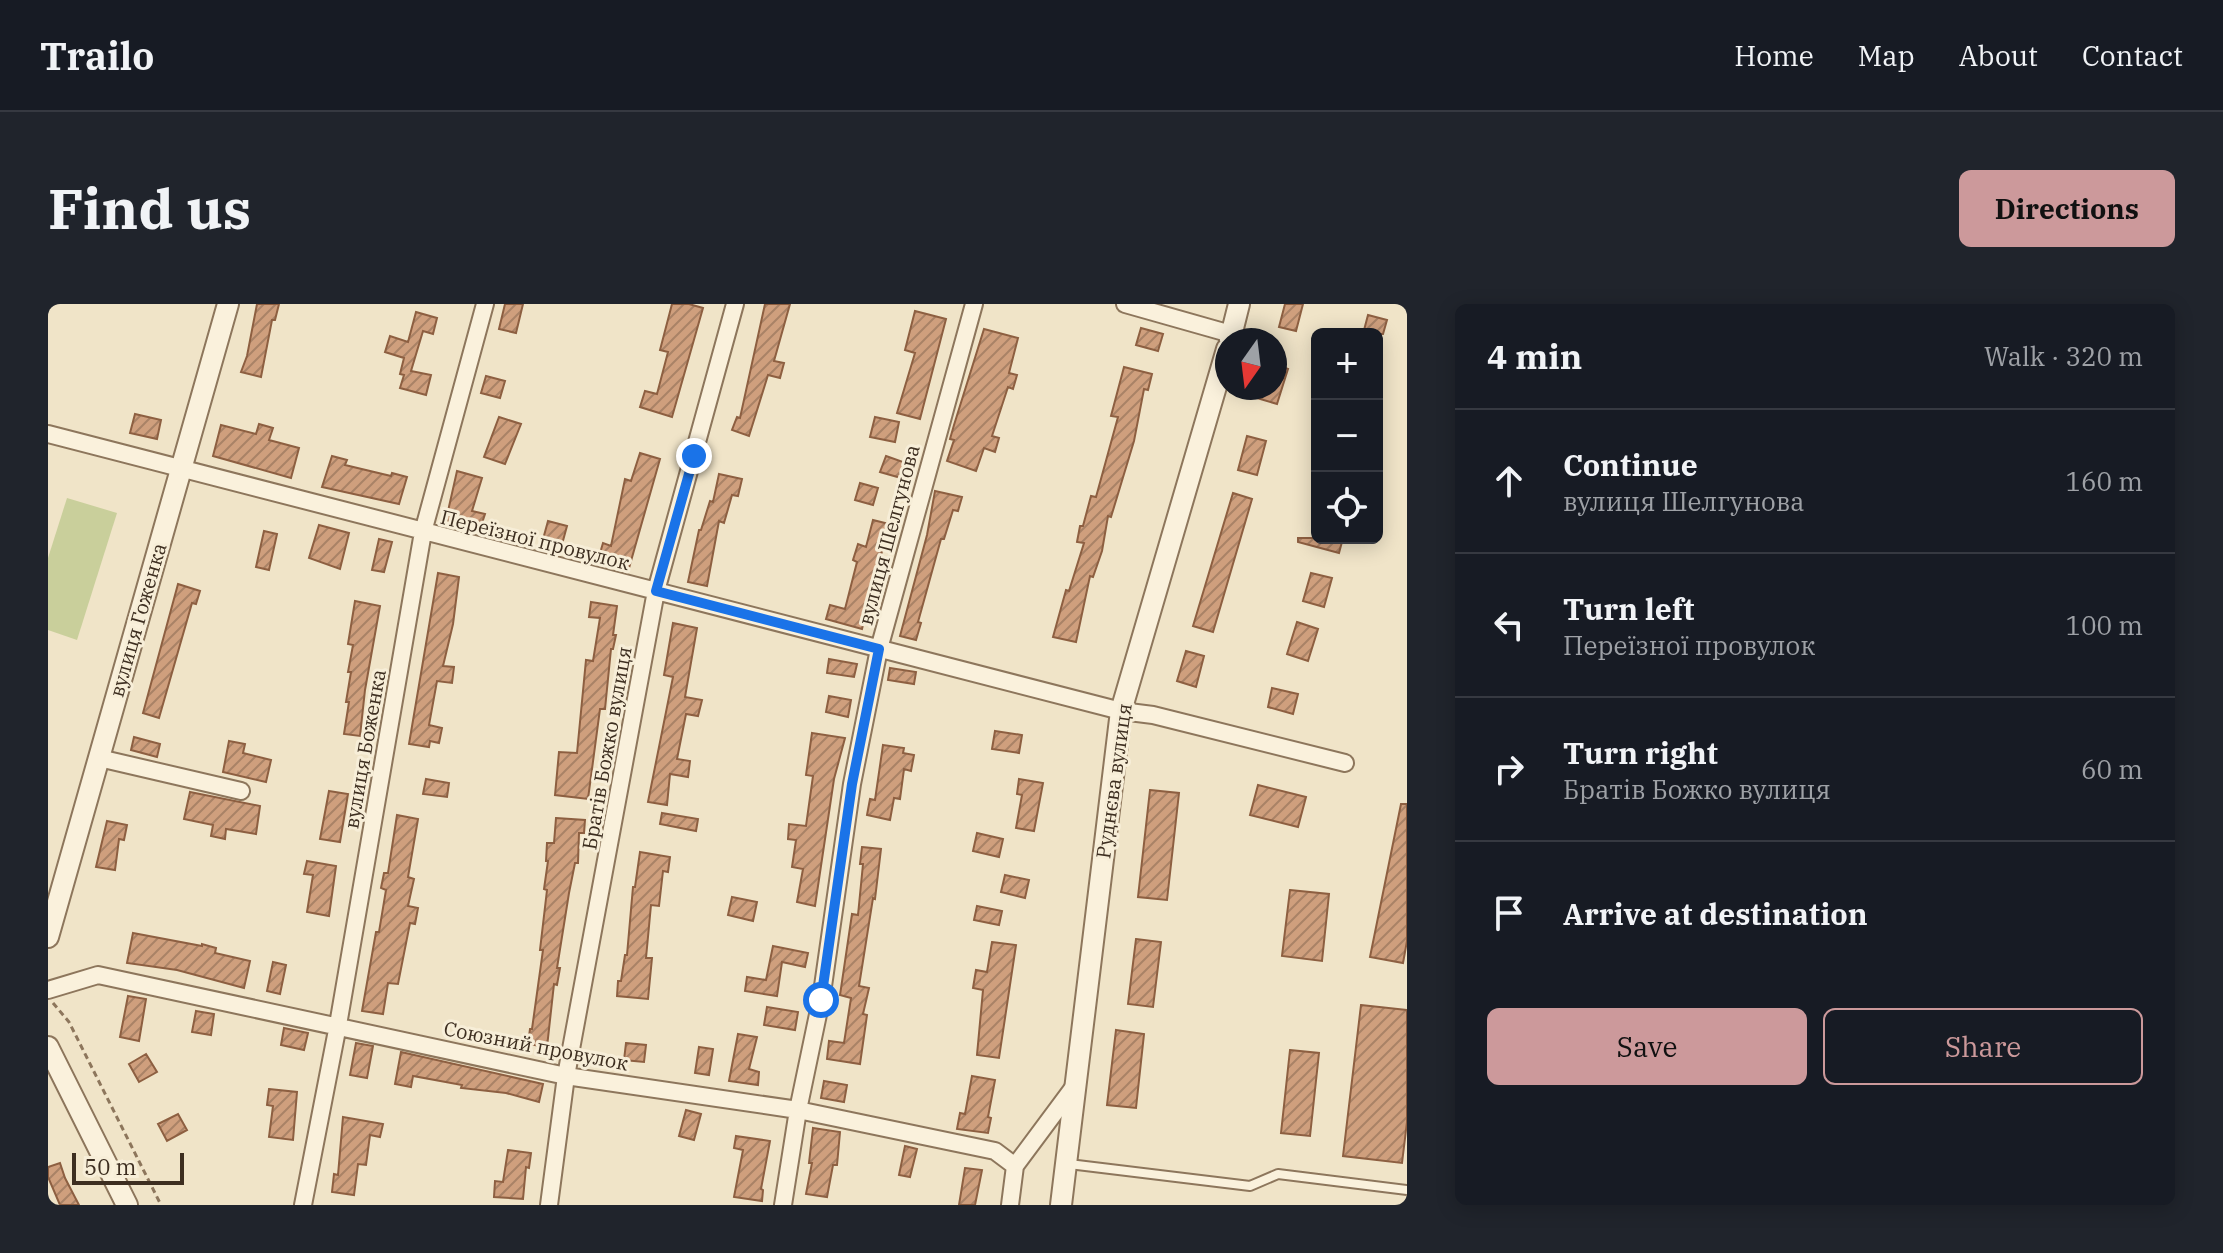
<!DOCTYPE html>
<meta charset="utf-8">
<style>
body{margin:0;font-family:"IBM Plex Serif",serif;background:#20242c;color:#f1f3f6}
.controls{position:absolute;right:24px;top:24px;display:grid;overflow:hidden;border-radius:12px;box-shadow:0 4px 20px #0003}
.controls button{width:72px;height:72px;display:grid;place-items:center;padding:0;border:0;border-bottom:2px solid #363941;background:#171b24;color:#f1f3f6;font:40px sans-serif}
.compass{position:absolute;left:1167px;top:24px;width:72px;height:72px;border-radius:50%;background:#171b24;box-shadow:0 4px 20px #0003;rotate:194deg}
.scale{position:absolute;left:24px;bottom:20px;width:112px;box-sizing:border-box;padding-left:8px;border:4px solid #3d2e20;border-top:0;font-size:22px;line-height:28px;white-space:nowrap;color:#3d2e20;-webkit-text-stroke:6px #f7eed8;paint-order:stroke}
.stop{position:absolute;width:24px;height:24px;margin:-18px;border:6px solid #1a73e8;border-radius:50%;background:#fff}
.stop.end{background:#1a73e8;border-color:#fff;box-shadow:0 2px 8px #0008}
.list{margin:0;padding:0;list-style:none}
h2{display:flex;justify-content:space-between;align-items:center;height:104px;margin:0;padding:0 32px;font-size:34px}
h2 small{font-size:26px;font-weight:400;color:#9ea1a6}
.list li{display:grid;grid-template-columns:52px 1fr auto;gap:24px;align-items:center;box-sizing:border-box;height:144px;padding:0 32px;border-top:2px solid #363941}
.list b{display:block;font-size:30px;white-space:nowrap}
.list p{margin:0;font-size:26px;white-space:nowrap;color:#9ea1a6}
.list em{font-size:26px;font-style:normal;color:#9ea1a6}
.actions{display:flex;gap:16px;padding:24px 32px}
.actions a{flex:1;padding:18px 0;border:2px solid #cc999b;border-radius:12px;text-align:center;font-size:28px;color:#cc999b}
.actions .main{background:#cc999b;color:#111}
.icon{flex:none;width:44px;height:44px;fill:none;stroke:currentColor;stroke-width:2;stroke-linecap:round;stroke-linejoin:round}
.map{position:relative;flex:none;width:1359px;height:901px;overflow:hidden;border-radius:12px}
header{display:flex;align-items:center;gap:48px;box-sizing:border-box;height:112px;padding:0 40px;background:#171b24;border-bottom:2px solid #363941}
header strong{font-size:38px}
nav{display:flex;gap:44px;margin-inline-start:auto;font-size:28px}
.intro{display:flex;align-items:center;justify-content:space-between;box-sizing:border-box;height:192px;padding:0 48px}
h1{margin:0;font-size:56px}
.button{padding:20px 36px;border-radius:12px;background:#cc999b;color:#111;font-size:28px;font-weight:700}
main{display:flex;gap:48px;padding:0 48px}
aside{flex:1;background:#171b24;border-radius:12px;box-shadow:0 4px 20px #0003}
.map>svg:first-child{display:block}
.garden{fill:#c9cf9b}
.building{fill:url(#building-hatch);stroke:#8d5f41;stroke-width:2}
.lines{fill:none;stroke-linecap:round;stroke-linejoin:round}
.service-casing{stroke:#8d765c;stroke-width:12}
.minor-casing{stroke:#8d765c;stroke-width:20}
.tertiary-casing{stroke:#8d765c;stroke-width:24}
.path{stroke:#8d765c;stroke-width:3;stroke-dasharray:6 4;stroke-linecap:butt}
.service{stroke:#faf1dc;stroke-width:8}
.minor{stroke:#faf1dc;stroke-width:16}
.tertiary{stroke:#faf1dc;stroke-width:20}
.route{stroke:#1a73e8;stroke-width:10}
.labels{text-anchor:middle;stroke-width:6;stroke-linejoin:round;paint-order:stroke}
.street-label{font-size:20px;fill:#3d2e20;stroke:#f7eed8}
</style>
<header>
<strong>Trailo</strong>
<nav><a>Home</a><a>Map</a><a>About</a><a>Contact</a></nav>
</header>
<div class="intro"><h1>Find us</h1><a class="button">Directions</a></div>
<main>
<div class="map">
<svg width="1359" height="901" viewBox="0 0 1359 901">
<defs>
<pattern id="building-hatch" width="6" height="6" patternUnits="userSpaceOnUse" patternTransform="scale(2)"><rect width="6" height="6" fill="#cf9f7d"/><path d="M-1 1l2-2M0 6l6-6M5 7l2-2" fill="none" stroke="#a98266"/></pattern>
</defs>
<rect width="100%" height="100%" fill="#f0e4c8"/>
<!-- garden -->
<path class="garden" d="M 19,194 L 69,209 L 29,336 L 0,326 L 0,254 Z"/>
<!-- building -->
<path class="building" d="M 209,0 L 231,0 L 227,16 L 224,16 L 213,73 L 193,68 L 199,52 Z
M 457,0 L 475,0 L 468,29 L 451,25 Z
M 624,0 L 641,0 L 655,4 L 624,113 L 592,103 L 597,87 L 609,90 L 620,48 L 612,46 Z
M 717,0 L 742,0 L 726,57 L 736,59 L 732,74 L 720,71 L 701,132 L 684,126 L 689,113 L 692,114 Z
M 1237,0 L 1255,0 L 1248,27 L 1231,23 Z
M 867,7 L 898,15 L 872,115 L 849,109 L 867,49 L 857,46 Z
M 368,8 L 389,14 L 385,30 L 375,27 L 363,67 L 383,71 L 378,91 L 352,84 L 356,71 L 352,70 L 356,54 L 337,48 L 342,32 L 360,38 Z
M 1320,11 L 1339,16 L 1335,30 L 1315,30 Z
M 1093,24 L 1115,30 L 1110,47 L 1088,41 Z
M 936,25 L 970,34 L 961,69 L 969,71 L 965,85 L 960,83 L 944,132 L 951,134 L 947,148 L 936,144 L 928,167 L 899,157 L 906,136 L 902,135 L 906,121 Z
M 1227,61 L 1240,65 L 1229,100 L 1209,94 L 1212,84 L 1227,84 Z
M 1076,63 L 1104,70 L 1100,86 L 1096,85 L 1086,137 L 1063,213 L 1060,212 L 1054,247 L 1045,273 L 1042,272 L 1028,338 L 1005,333 L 1018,286 L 1021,287 L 1036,239 L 1029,238 L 1032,222 L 1035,222 L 1043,192 L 1048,193 L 1070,113 L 1063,112 Z
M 438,72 L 457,77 L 452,94 L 433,89 Z
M 87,110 L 113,116 L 109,135 L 82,129 Z
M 451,113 L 473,120 L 457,160 L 436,153 Z
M 827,113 L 851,118 L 847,138 L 822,133 Z
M 211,120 L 225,124 L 221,136 L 251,144 L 243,174 L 165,152 L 173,121 L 208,130 Z
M 1199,132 L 1218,137 L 1209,171 L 1190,166 Z
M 592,149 L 612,155 L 581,264 L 550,256 L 555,239 L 563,242 L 577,175 L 583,177 Z
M 284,152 L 299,156 L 297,161 L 343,172 L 344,169 L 359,173 L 351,200 L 274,183 Z
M 838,152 L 858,159 L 853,174 L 832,168 Z
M 409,167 L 434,174 L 424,207 L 437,210 L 432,225 L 398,216 Z
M 671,170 L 694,175 L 690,192 L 684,191 L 676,219 L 671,217 L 659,282 L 640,278 L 651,226 L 653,226 L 662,197 L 665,198 Z
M 812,179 L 830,184 L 825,201 L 807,196 Z
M 887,187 L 914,193 L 910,207 L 905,206 L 896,235 L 893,235 L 870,318 L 873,319 L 868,336 L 852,332 L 879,231 Z
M 1185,189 L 1204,195 L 1165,328 L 1145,322 Z
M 825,216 L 841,220 L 814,325 L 778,315 L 782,301 L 797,305 L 809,258 L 805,256 L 810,240 L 818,243 Z
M 500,217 L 519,222 L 513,244 L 494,239 Z
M 271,221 L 301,229 L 292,265 L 261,254 Z
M 216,227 L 229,230 L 221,266 L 208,263 Z
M 1250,234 L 1295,234 L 1291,249 L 1250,238 Z
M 331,235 L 344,238 L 336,268 L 324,266 Z
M 390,269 L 411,273 L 405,320 L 395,362 L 406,363 L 404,379 L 389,377 L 381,421 L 394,424 L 391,439 L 382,437 L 381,443 L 361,440 Z
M 1263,269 L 1284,274 L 1276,303 L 1255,297 Z
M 130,280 L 152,287 L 148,300 L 144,299 L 111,414 L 95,409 Z
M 307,297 L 332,302 L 317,386 L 312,432 L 296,430 L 301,398 L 298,398 L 303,368 L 300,368 L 305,341 L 300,340 Z
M 543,298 L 569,302 L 565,331 L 568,331 L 565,345 L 563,345 L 557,405 L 552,405 L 540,495 L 507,491 L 511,448 L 529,449 L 538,356 L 545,357 L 552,314 L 541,313 Z
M 1249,318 L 1270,325 L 1260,357 L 1239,350 Z
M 625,319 L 649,324 L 637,393 L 654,396 L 650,412 L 638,410 L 629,455 L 642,457 L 640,473 L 622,470 L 619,501 L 600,498 L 625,373 L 616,371 Z
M 1138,347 L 1156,352 L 1148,383 L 1129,377 Z
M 781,355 L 809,360 L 806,373 L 779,369 Z
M 842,364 L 868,368 L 866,380 L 840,376 Z
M 1224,384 L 1250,390 L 1245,410 L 1220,403 Z
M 781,392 L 803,396 L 800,413 L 778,408 Z
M 947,427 L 974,431 L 971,449 L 944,445 Z
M 764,429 L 797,434 L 786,475 L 767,602 L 749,598 L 755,565 L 744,563 L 748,536 L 740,535 L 741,520 L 758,522 L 765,472 L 758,471 Z
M 86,433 L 112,440 L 109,453 L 83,446 Z
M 181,437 L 197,440 L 195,449 L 223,456 L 218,478 L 175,468 Z
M 835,441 L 856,444 L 855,449 L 866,451 L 863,467 L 856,465 L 852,495 L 846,494 L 842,516 L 819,511 L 822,495 L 827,496 Z
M 378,475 L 401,479 L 399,493 L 375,490 Z
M 971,475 L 995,479 L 986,527 L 968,524 L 974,491 L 969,490 Z
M 1210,481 L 1258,493 L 1250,523 L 1202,511 Z
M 1102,486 L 1131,489 L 1119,596 L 1090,593 Z
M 281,487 L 300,490 L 292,538 L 272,535 Z
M 142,488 L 212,502 L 208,530 L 178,525 L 177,535 L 163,532 L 165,521 L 136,515 Z
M 1353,500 L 1359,500 L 1359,637 L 1355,659 L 1322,653 Z
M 614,509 L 650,515 L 648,527 L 612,520 Z
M 349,511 L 370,515 L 360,573 L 366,575 L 360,602 L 370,604 L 367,620 L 362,619 L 350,680 L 340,679 L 335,710 L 314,707 L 328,628 L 331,628 L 338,586 L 333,584 L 336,569 L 340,569 Z
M 508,514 L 537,516 L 536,529 L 531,529 L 530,559 L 527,559 L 521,589 L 509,664 L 512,664 L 509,681 L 506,680 L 499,743 L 480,740 L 482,725 L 484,725 L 495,646 L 492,646 L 499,586 L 496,585 L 500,557 L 498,557 L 499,539 L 506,539 Z
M 59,517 L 79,521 L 76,536 L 71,535 L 67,566 L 48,563 Z
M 929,529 L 955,535 L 951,553 L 925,547 Z
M 814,543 L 833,545 L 827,595 L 825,594 L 811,682 L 821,684 L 815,710 L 819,711 L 812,760 L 779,755 L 781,737 L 796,739 L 803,694 L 792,691 L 804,610 L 810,611 L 815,560 L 812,560 Z
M 592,548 L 622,553 L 620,568 L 615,567 L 611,602 L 603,601 L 598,654 L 604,654 L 600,695 L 569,692 L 570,677 L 573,677 L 577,651 L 579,651 L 585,583 L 587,583 Z
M 259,557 L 288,562 L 281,612 L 259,608 L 265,571 L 256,570 Z
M 957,571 L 981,576 L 977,594 L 953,588 Z
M 1242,586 L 1281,590 L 1274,657 L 1234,652 Z
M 684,593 L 709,598 L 705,617 L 680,611 Z
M 929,602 L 954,607 L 951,621 L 926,616 Z
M 85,629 L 154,642 L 154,640 L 168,644 L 167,649 L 202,657 L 196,684 L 129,666 L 79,659 Z
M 1088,635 L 1113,638 L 1105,703 L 1080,700 Z
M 944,638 L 968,641 L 951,754 L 929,751 L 935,686 L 925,684 L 928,666 L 939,668 Z
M 725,642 L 760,649 L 757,663 L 734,658 L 729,692 L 697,687 L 699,673 L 718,676 Z
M 225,658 L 238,661 L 232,690 L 219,687 Z
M 80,692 L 98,695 L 91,737 L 72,733 Z
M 1313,701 L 1359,706 L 1359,818 L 1354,859 L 1295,852 Z
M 719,703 L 750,708 L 747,726 L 716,721 Z
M 148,707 L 166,710 L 163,731 L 144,728 Z
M 236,724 L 260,729 L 256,746 L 233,741 Z
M 1068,726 L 1096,730 L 1088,804 L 1059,801 Z
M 690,730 L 709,733 L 701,765 L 711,768 L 710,781 L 681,777 Z
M 308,739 L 325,742 L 319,774 L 302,771 Z
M 578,739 L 598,741 L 596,758 L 576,756 Z
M 651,743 L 665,745 L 661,771 L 647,769 Z
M 1242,746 L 1271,749 L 1262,832 L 1233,829 Z
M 353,748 L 495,780 L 491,798 L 458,789 L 413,784 L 414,781 L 365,772 L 363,783 L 347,780 Z
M 98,750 L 109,768 L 91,778 L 81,760 Z
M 924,772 L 947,776 L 940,813 L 943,814 L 940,829 L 909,825 L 912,809 L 917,810 Z
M 776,777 L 799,781 L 796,798 L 773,794 Z
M 221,785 L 249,788 L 245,836 L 221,833 L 225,802 L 219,801 Z
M 638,806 L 653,810 L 646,836 L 631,832 Z
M 130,810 L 139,826 L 119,837 L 110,820 Z
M 295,813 L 335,820 L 332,833 L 322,831 L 318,861 L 310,860 L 306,891 L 284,888 L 286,870 L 290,871 Z
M 765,824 L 792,828 L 789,861 L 785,861 L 779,893 L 758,890 L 764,859 L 761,859 Z
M 688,832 L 722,837 L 713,885 L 715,886 L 714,897 L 686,893 L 695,846 L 686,844 Z
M 857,842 L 869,845 L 862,873 L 851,871 Z
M 460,846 L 483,849 L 481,864 L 478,863 L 475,895 L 446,893 L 447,877 L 455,878 Z
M 12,859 L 17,874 L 31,901 L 12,901 L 0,873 L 0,863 Z
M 917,864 L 934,866 L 927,901 L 911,901 Z"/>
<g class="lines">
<defs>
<path id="service" d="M 1021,860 L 1202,882 L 1230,870 L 1359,886"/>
<path id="minor" d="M 1077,0 L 1183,30
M 0,130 L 1073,407 L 1105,411 L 1297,459
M 51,454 L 193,487
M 0,686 L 50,671 L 518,772 L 750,806 L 947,847 L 967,862
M 255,901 L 290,721 L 375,228 L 437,0
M 501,901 L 518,772 L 608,287 L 687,0
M 735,901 L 750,806 L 773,696 L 804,480 L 831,345 L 926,0
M 962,901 L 967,862 L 1028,780"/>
<path id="tertiary" d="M 1182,36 L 1191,0
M 0,633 L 180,0
M 0,743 L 79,901
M 1013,901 L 1073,407 L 1179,45"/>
</defs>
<!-- service casing -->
<use href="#service" class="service-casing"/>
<!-- minor casing -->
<use href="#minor" class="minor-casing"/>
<!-- tertiary casing -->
<use href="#tertiary" class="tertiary-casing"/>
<!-- path -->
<path class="path" d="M 5,699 L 21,718 L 113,901"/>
<!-- service -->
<use href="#service" class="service"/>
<!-- minor -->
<use href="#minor" class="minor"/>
<!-- tertiary -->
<use href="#tertiary" class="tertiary"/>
</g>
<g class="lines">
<!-- route -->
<path class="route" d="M 646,152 L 608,287 L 831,345 L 804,480 L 773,696"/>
</g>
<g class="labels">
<!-- street labels -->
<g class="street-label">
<text transform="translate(841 231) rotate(-75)" y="7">вулиця Шелгунова</text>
<text transform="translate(487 236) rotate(14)" y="7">Переїзної провулок</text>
<text transform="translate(90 316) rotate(-74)" y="7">вулиця Гоженка</text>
<text transform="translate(559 444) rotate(-80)" y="7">Братів Божко вулиця</text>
<text transform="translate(317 445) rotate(-80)" y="7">вулиця Боженка</text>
<text transform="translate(1066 477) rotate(-82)" y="7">Руднєва вулиця</text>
<text transform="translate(488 742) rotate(11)" y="7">Союзний провулок</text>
</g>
</g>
</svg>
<div class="controls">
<button>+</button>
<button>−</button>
<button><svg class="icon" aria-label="locate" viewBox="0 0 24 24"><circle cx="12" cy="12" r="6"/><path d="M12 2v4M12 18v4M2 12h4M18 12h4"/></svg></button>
</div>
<svg class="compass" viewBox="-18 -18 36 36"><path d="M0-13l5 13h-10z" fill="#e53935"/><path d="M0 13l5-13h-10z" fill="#9ea1a6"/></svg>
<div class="scale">50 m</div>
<div class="stop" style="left:773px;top:696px"></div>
<div class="stop end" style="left:646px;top:152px"></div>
</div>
<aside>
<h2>4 min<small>Walk · 320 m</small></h2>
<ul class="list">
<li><svg class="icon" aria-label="ahead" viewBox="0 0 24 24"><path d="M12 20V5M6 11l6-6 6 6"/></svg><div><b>Continue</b><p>вулиця Шелгунова</p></div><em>160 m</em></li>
<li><svg class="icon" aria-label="left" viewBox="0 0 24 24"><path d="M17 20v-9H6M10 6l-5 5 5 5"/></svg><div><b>Turn left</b><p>Переїзної провулок</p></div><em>100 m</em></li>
<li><svg class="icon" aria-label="right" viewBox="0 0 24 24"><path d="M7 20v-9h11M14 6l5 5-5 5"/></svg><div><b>Turn right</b><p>Братів Божко вулиця</p></div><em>60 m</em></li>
<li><svg class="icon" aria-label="arrive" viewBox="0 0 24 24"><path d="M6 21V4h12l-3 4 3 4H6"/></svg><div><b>Arrive at destination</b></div></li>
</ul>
<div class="actions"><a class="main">Save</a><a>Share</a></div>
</aside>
</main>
